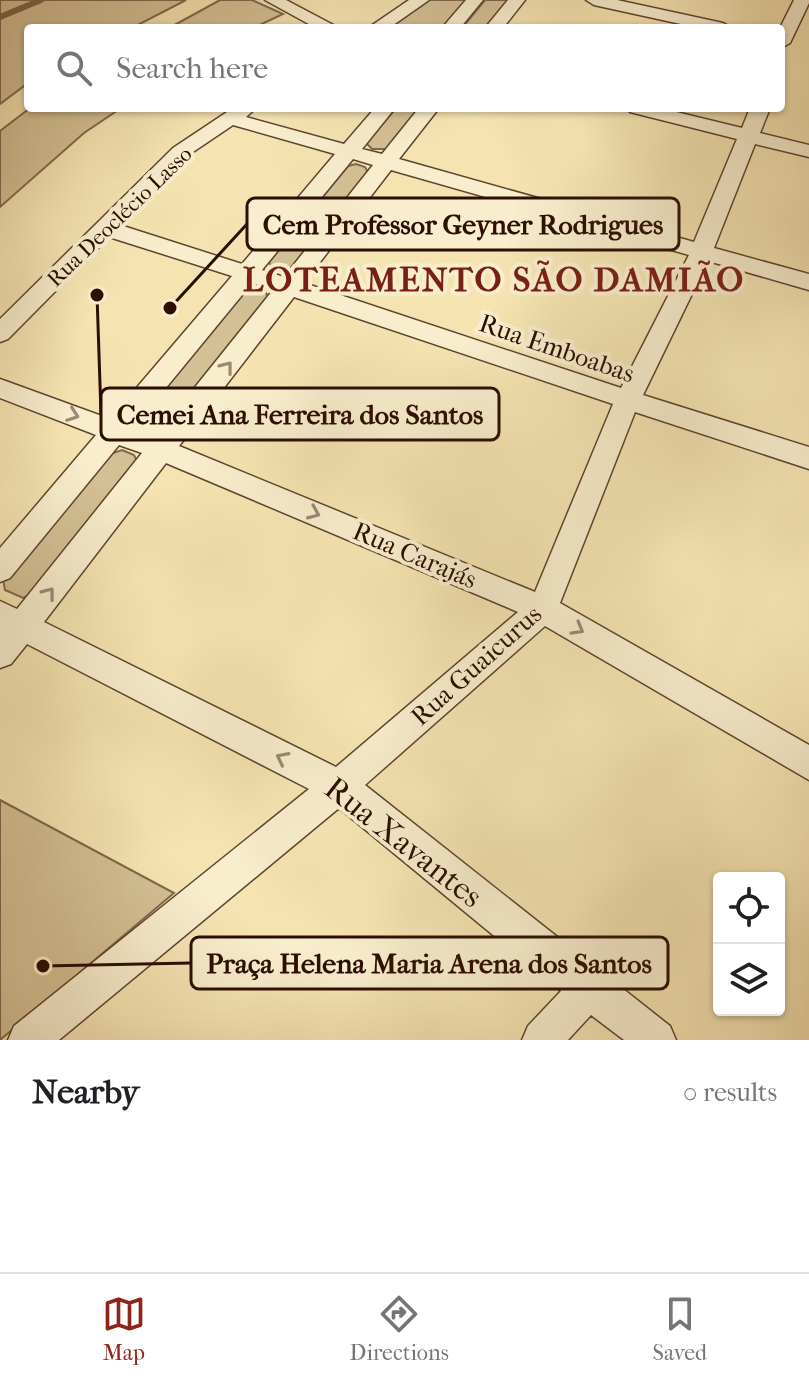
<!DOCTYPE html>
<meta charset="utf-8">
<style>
body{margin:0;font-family:"IM FELL French Canon",serif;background:#f2f2f2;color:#202124}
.controls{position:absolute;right:24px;bottom:24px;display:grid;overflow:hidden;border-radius:8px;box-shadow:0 2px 6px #0004}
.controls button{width:72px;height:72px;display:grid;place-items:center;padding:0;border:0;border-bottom:2px solid #e0e0e0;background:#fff;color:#202124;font:40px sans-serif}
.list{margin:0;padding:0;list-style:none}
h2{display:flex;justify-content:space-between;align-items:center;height:104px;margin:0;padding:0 32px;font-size:34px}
h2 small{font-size:26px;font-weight:400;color:#757577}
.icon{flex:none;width:44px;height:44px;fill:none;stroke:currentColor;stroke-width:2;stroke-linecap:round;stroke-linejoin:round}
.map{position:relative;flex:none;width:809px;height:1040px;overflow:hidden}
.search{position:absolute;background:#fff;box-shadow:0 2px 6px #0004;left:24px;right:24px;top:24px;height:88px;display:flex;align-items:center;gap:20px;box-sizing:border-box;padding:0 28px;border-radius:8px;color:#757577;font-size:30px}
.sheet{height:232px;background:#fff}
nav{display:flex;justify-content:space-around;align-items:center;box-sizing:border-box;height:112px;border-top:2px solid #e0e0e0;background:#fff;font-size:22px;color:#757577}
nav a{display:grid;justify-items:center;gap:4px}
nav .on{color:#8f2418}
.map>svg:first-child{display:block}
.green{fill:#d3c094;stroke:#80674c;stroke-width:2}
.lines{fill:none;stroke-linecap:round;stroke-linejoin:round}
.stream{stroke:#7c6348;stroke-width:6}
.minor-casing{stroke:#5e442f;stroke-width:3}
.minor{fill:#f8edcd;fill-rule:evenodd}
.oneway{stroke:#9c8972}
.labels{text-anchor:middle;stroke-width:8;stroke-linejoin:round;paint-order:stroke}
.far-street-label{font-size:22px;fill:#2c0e03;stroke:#f8edcd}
.street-label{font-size:26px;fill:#2c0e03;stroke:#f8edcd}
.near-street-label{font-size:32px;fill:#2c0e03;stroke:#f8edcd}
.district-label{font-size:34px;font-weight:bold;letter-spacing:2px;fill:#7a1f14;stroke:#f8edcd}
.leader{fill:none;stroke:#2c0e03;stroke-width:3}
.callout-dot{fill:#2c0e03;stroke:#f8edcd;stroke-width:3}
.callout{fill:#f8edcd;stroke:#2c0e03;stroke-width:3}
.callout-label{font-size:28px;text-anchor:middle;font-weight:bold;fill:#2c0e03}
</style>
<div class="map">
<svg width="809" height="1040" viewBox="0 0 809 1040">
<rect width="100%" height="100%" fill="#f5e4b2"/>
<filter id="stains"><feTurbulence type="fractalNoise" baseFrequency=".0025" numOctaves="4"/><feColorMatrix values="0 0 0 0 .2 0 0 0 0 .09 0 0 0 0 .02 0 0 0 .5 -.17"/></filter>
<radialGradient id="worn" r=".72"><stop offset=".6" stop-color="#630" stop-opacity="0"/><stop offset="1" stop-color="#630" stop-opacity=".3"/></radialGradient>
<!-- green -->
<path class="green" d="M 0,0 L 186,0 L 132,28 L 28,28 L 28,83 L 0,104 Z
M 220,0 L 252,0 L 283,14 L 253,28 L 169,28 Z
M 429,0 L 468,0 L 444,28 L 385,28 Z
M 485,0 L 508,0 L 486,28 L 462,28 Z
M 30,108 L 121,108 L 84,133 L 0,207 L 0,131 Z
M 396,108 L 421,108 L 389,149 L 372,149 L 366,143 Z
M 356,164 L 365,167 L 369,174 L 293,268 L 283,271 L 271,267 L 269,262 L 348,166 Z
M 246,289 L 266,293 L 269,299 L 170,423 L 158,426 L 146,421 L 144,411 Z
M 122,450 L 134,455 L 138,463 L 37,590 L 23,598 L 5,590 L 3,579 L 107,455 Z
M 0,800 L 174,893 L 0,1040 Z"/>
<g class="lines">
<!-- stream -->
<path class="stream" d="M 0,17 L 41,0"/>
<defs>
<path id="minor" d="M 265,0 L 286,0 L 339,28 L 316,28 Z
M 409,0 L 429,0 L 389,28 L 368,28 Z
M 466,0 L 483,0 L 460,28 L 442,28 Z
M 508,0 L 525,0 L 503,28 L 485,28 Z
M 586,0 L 617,0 L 723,23 L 732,28 L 699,28 L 594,5 Z
M 794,0 L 809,0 L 809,3 L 790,43 L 781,48 L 780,28 Z
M 233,108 L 256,108 L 246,117 L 344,144 L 375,108 L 395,108 L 362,149 L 382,154 L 419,108 L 439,108 L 399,159 L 694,242 L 737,139 L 630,112 L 627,108 L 660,108 L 742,128 L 750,108 L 770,108 L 760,133 L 809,145 L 809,157 L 755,144 L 714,248 L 809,274 L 809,290 L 708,261 L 643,395 L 809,447 L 809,469 L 635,412 L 560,603 L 809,745 L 809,780 L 545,626 L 365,785 L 670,1026 L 676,1040 L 624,1040 L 591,1015 L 568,1040 L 522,1040 L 528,1026 L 561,991 L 339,808 L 59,1040 L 8,1040 L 14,1026 L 309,789 L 27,644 L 11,664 L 0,668 L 0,601 L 17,609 L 142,453 L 119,445 L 10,578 L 0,582 L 0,548 L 96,435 L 0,398 L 0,379 L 110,419 L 232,276 L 109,237 L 8,339 L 0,342 L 0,319 L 173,148 ZM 233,125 L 335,154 L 242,264 L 120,225 L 187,156 ZM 353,159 L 373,165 L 284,277 L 262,270 ZM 391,170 L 689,255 L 621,388 L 304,283 ZM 252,283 L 273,290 L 155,437 L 133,428 ZM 294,297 L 613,404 L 535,592 L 179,446 ZM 166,463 L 518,612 L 336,767 L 44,622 Z"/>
</defs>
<!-- minor casing -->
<use href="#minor" class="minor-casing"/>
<!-- minor -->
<use href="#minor" class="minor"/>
</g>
<!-- one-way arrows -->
<defs><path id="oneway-chevron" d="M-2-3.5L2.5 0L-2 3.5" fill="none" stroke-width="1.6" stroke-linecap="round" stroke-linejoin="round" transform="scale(2)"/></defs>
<g class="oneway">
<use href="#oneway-chevron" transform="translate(227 367) rotate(-52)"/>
<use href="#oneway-chevron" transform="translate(73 415) rotate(20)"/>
<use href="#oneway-chevron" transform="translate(314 513) rotate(23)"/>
<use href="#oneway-chevron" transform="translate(49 593) rotate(-52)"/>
<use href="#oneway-chevron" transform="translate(578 629) rotate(30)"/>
<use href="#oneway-chevron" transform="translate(282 758) rotate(-153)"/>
</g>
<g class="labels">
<!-- far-street labels -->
<g class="far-street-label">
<text transform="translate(119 216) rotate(-44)" y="8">Rua Deoclécio Lasso</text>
</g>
<!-- street labels -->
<g class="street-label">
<text transform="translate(557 348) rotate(19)" y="9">Rua Emboabas</text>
<text transform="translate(415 555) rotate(23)" y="9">Rua Carajás</text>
<text transform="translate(476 665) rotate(-42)" y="9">Rua Guaicurus</text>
</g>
<!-- near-street labels -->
<g class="near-street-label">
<text transform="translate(404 842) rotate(38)" y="11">Rua Xavantes</text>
</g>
<!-- district labels -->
<g class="district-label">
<text x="494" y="291">LOTEAMENTO SÃO DAMIÃO</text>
</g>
</g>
<!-- callouts -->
<path class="leader" d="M170 308L247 224M97 295L101 414M43 966L191 963"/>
<g class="callout-dot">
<circle cx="170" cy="308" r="8"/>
<circle cx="97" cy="295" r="8"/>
<circle cx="43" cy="966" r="8"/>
</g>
<g class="callout">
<rect x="247" y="198" width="432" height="52" rx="8"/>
<rect x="101" y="388" width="398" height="52" rx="8"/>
<rect x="191" y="937" width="477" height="52" rx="8"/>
</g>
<g class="callout-label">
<text x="463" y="234">Cem Professor Geyner Rodrigues</text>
<text x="300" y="424">Cemei Ana Ferreira dos Santos</text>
<text x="429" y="973">Praça Helena Maria Arena dos Santos</text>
</g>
<rect width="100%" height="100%" filter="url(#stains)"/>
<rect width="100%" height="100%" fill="url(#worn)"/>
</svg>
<div class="controls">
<button><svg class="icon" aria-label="locate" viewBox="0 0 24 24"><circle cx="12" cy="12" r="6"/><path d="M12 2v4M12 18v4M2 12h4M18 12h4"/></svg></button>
<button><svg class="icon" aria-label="layers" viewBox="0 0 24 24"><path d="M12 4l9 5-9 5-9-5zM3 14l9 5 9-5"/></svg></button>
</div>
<div class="search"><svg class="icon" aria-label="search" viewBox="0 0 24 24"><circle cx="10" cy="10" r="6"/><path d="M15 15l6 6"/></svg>Search here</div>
</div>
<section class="sheet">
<h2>Nearby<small>0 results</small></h2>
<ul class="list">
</ul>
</section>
<nav>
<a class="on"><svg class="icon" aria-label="map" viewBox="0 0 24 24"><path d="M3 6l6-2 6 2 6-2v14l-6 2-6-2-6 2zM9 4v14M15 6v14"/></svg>Map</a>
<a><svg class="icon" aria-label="directions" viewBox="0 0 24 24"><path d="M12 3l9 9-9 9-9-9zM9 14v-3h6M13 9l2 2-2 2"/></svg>Directions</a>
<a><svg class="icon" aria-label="saved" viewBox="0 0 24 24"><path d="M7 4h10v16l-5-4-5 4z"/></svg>Saved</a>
</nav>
